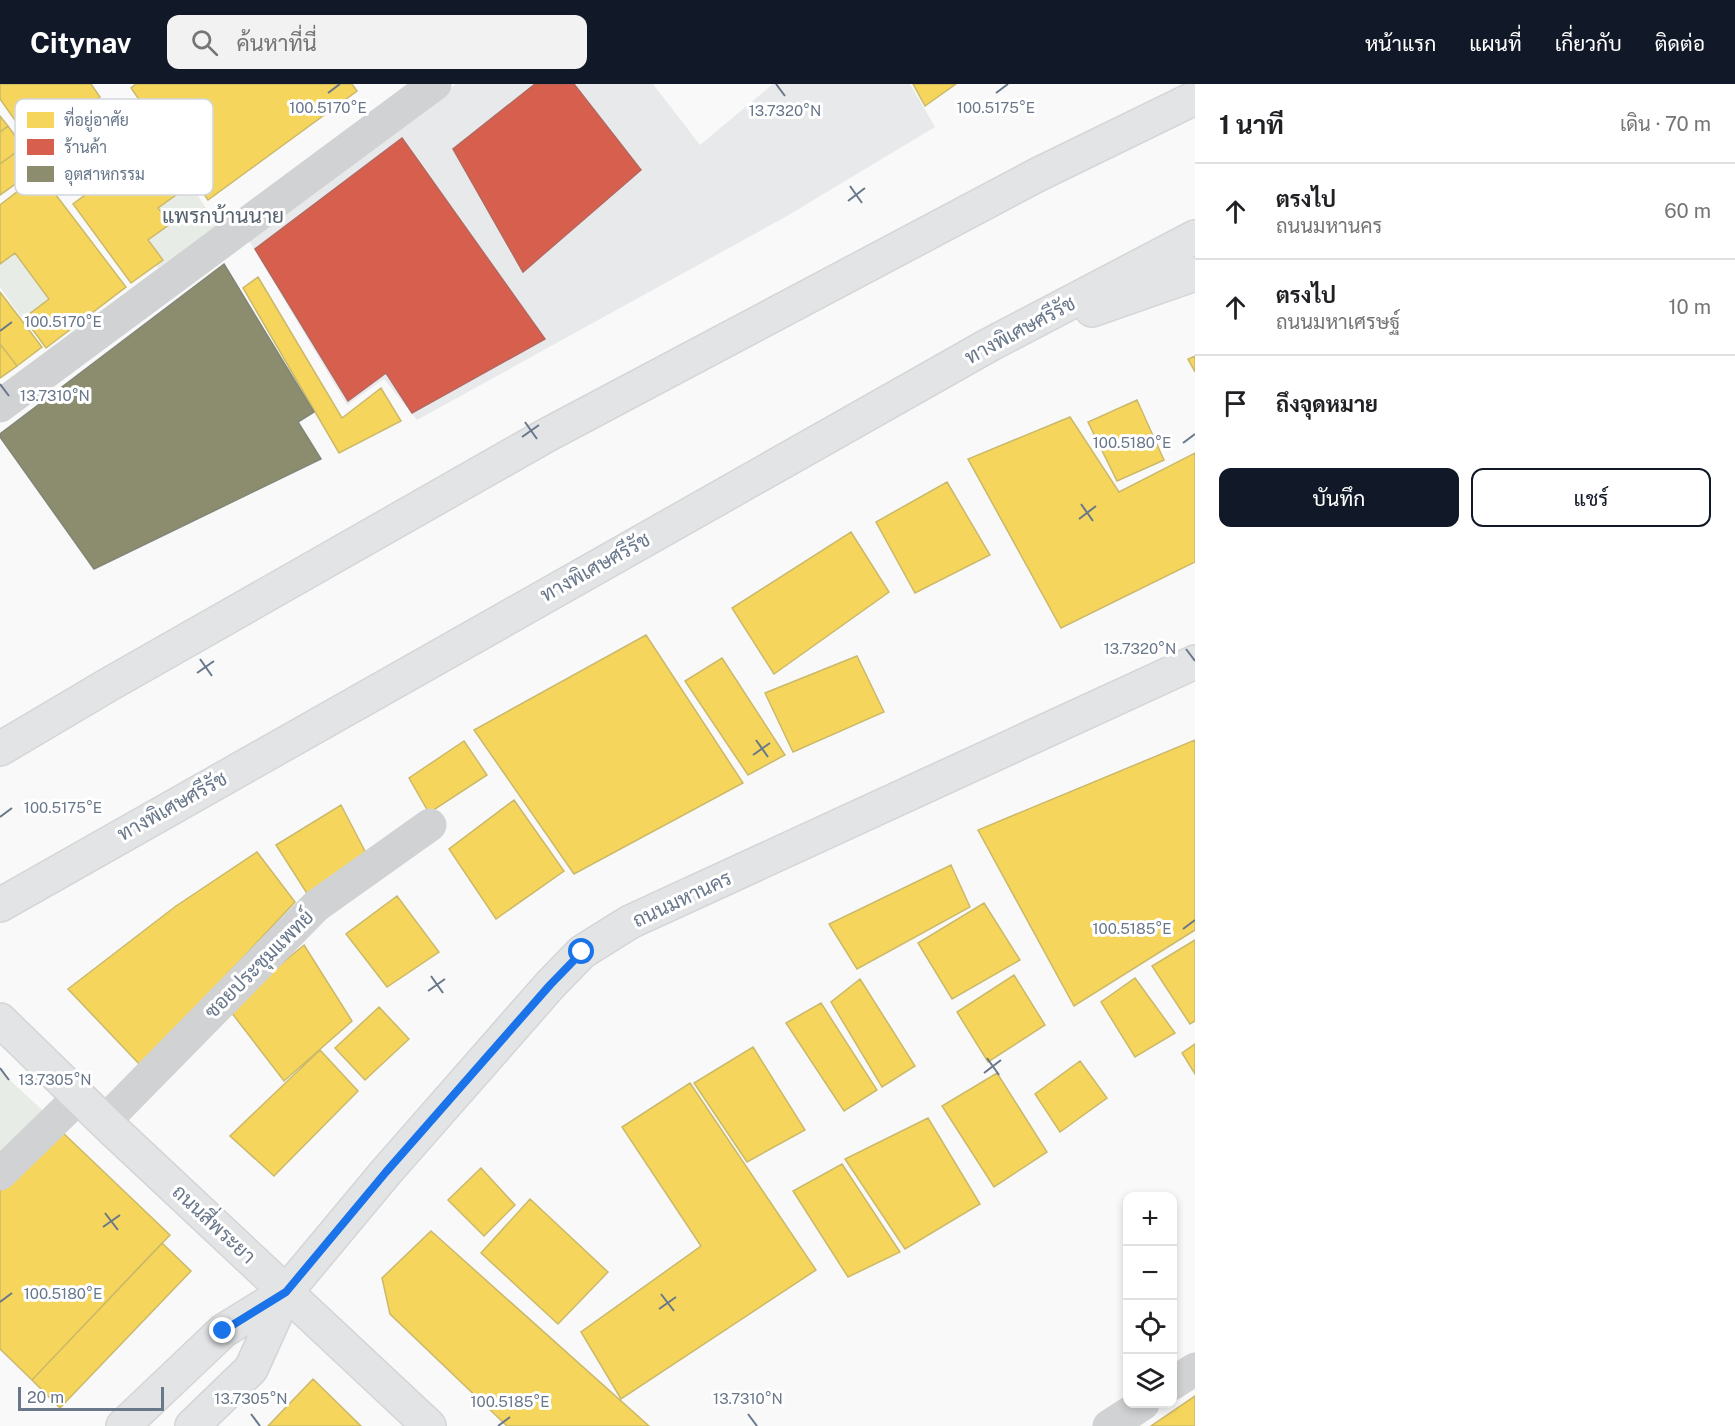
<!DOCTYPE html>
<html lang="th">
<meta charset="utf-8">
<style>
body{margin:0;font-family:"Public Sans",Sarabun,sans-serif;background:#f2f2f2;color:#202124}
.controls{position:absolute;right:18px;bottom:18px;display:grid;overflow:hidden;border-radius:12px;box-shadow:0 3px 9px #0003}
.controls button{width:54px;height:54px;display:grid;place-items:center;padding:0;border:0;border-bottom:2px solid #e0e0e0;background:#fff;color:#202124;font:30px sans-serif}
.scale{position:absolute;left:18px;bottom:15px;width:146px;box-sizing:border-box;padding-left:6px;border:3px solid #68778a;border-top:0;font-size:16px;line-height:21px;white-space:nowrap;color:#68778a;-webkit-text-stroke:4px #fff;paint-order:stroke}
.stop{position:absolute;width:18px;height:18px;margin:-14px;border:4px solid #1a73e8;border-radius:50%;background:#fff}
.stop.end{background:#1a73e8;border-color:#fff;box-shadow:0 2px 6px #0008}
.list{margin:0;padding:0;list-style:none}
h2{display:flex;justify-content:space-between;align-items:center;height:78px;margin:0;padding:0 24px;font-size:26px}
h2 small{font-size:20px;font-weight:400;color:#757577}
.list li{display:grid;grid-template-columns:39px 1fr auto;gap:18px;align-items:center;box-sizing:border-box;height:96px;padding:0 24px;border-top:2px solid #e0e0e0}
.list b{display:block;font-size:22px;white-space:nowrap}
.list p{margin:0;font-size:20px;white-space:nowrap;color:#757577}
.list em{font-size:20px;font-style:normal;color:#757577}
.actions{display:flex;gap:12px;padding:18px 24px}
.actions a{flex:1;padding:14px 0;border:2px solid #111827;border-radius:12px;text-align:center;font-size:21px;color:#111827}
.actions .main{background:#111827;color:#fff}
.icon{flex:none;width:33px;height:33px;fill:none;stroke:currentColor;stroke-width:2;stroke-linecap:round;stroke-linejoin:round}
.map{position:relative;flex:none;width:1195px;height:1342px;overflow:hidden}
header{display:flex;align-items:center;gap:36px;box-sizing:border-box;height:84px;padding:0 30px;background:#111827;color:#fff}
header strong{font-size:28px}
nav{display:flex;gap:33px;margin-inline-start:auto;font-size:21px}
.search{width:420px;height:54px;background:#f2f2f2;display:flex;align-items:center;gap:15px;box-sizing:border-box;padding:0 21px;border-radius:12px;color:#757577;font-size:22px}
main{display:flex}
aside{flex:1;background:#fff}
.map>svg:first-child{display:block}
.built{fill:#e8e9ea}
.green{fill:#e8ece7}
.homes{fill:#f6d55c;stroke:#cbb96a;stroke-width:1.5}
.shops{fill:#d6604d;stroke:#b5675f;stroke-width:1.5}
.industry{fill:#8c8c6e;stroke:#818676;stroke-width:1.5}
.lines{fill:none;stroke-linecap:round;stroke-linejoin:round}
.major-casing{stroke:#d4d5d7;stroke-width:36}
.highway-casing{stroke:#d5d6d7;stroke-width:36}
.minor{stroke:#d1d2d4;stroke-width:33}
.major{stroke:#e3e4e5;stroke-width:33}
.highway{stroke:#e3e4e5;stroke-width:33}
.route{stroke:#1a73e8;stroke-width:8}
.ticks{fill:none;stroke:#68778a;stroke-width:2}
.labels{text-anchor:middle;stroke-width:6;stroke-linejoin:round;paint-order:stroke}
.street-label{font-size:20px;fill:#68778a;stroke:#fff}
.neighbourhood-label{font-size:21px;fill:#56616e;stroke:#fff}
.key{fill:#fff;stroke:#d2d6dc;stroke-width:1.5}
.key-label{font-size:16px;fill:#68778a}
.ticks-label{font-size:15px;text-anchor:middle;fill:#68778a;stroke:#fff;stroke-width:6;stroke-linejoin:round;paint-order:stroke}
</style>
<header>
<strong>Citynav</strong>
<div class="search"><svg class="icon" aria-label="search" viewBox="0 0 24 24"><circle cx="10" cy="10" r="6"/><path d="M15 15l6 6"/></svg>ค้นหาที่นี่</div>
<nav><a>หน้าแรก</a><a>แผนที่</a><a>เกี่ยวกับ</a><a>ติดต่อ</a></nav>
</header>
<main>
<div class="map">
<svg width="1195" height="1342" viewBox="0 0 1195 1342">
<rect width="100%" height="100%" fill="#f9f9f9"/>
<!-- built -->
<path class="built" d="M 456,0 L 653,0 L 700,61 L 773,0 L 910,0 L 935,43 L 787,132 L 417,336 L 384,295 L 347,321 L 248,155 Z"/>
<!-- green -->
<path class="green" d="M 181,86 L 217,141 L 158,184 L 126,134 Z
M 19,161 L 58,215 L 25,239 L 0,203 L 0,174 Z
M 0,987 L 53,1036 L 0,1082 Z"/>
<!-- homes -->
<path class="homes" d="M 0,0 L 91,0 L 100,13 L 31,59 L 0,15 Z
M 136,0 L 352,0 L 357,7 L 208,116 L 131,4 Z
M 913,0 L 956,0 L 925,22 Z
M 136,26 L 190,101 L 158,124 L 170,140 L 148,156 L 163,176 L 131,199 L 73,120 L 93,105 L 70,74 Z
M 0,32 L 8,42 L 0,48 Z
M 8,42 L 23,63 L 0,80 L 0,48 Z
M 23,63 L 38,84 L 0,111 L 0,80 Z
M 40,90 L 126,203 L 46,264 L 24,234 L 49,215 L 15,169 L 0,180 L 0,121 Z
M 258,193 L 342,334 L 381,304 L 401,337 L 339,369 L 243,204 Z
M 0,208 L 42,263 L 17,282 L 0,260 Z
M 0,260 L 17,282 L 0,294 Z
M 1195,272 L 1195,288 L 1188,275 Z
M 1137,316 L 1164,376 L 1117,397 L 1088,338 Z
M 1070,333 L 1119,408 L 1195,369 L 1195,478 L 1061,544 L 968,375 Z
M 947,398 L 990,471 L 915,509 L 876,438 Z
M 851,448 L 889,508 L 774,590 L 732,524 Z
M 646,551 L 743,699 L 574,790 L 474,646 Z
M 857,572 L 884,628 L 793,668 L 765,609 Z
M 722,574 L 785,671 L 748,691 L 685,597 Z
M 1195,656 L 1195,846 L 1074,922 L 978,746 Z
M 464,657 L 487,691 L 429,729 L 409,694 Z
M 514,716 L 564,787 L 496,835 L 449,765 Z
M 341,721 L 368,773 L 308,811 L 276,761 Z
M 257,768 L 295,818 L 141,982 L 68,905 L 176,822 Z
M 951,781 L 970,823 L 857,885 L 829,840 Z
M 397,812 L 439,868 L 387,903 L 346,850 Z
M 984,819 L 1020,876 L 952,915 L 918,859 Z
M 1195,856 L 1195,937 L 1190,940 L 1152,882 Z
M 304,861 L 352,937 L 284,997 L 228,924 Z
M 1014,891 L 1045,941 L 988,978 L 957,928 Z
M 1135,894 L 1175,949 L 1135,973 L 1101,918 Z
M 860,895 L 915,982 L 882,1003 L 831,918 Z
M 821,919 L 877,1006 L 844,1027 L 786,939 Z
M 379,923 L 409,955 L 365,996 L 335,964 Z
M 1195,960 L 1195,990 L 1182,969 Z
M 753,963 L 805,1046 L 747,1078 L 694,999 Z
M 320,966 L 358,1007 L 274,1092 L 230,1052 Z
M 1080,977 L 1107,1014 L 1060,1048 L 1035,1010 Z
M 997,989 L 1047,1068 L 994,1103 L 942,1022 Z
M 690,999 L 816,1186 L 621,1315 L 581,1248 L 701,1162 L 622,1043 Z
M 928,1034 L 980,1120 L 905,1165 L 845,1075 Z
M 59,1045 L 170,1151 L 32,1296 L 0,1265 L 0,1107 Z
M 842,1080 L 900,1168 L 848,1193 L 793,1107 Z
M 481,1084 L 515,1121 L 484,1152 L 448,1116 Z
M 530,1115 L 608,1188 L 558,1240 L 481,1169 Z
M 431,1147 L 649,1342 L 507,1342 L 390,1230 L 382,1194 Z
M 162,1159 L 191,1187 L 60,1324 L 32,1296 Z
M 313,1295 L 361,1342 L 268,1342 Z
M 1195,1312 L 1195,1342 L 1151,1342 Z"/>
<!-- shops -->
<path class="shops" d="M 535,0 L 574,0 L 641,86 L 523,188 L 453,65 Z
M 402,54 L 545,255 L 412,329 L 386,289 L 348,317 L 255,165 Z"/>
<!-- industry -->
<path class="industry" d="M 224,180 L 314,328 L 298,338 L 321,375 L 94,485 L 0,353 L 0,350 Z"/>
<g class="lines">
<defs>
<path id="major" d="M 0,936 L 112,1045 L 429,1342
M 123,1342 L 223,1247 L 286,1208
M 192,1342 L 251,1285 L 286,1208 L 386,1088 L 550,901 L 582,868 L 630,838 L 1195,578"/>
<path id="highway" d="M 1092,226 L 1195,190
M 0,665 L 108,601 L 547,351 L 1037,91 L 1195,14
M 0,821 L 989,261 L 1195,153"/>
</defs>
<!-- major casing -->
<use href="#major" class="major-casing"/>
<!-- highway casing -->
<use href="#highway" class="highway-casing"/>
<!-- minor -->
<path class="minor" d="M 0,322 L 435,0
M 105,1037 L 316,822 L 430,741
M 0,1090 L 79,1013
M 1172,1300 L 1195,1285
M 1109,1342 L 1143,1320"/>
<!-- major -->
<use href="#major" class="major"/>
<!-- highway -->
<use href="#highway" class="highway"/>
</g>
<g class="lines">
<!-- route -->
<path class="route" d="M 223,1247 L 286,1208 L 386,1088 L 550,901 L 582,868"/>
</g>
<!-- ticks -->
<path class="ticks" d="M 776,0 L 785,12M 328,9 L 340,0M 996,9 L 1008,0M 850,102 L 862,119M 848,117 L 865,104M 0,247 L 12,238M 0,300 L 9,312M 525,338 L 537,355M 522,353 L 539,341M 1183,359 L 1195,350M 1081,420 L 1093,437M 1079,435 L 1096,422M 1186,565 L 1195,577M 200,575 L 212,592M 197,589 L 214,577M 756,656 L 768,673M 753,671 L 770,659M 0,733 L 12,724M 1183,845 L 1195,836M 431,892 L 443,909M 428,907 L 445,895M 987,974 L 999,991M 0,984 L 9,996M 984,989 L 1001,976M 105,1129 L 118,1146M 103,1143 L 120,1131M 661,1210 L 674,1227M 0,1218 L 12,1209M 659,1225 L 676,1213M 251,1330 L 260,1342M 748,1330 L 757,1342M 498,1342 L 510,1333"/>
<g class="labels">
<!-- street labels -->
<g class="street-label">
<text transform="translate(1020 246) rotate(-28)" y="7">ทางพิเศษศรีรัช</text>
<text transform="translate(595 483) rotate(-29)" y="7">ทางพิเศษศรีรัช</text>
<text transform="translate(172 722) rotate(-29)" y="7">ทางพิเศษศรีรัช</text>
<text transform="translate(682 815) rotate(-25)" y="7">ถนนมหานคร</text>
<text transform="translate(259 880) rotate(-45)" y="7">ซอยประชุมแพทย์</text>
<text transform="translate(214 1140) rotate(43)" y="7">ถนนสี่พระยา</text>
</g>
<!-- neighbourhood labels -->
<g class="neighbourhood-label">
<text x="223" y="139">แพรกบ้านนาย</text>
</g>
</g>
<!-- legend -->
<rect x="15" y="15" width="198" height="96" rx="9" class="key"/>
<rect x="27" y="28" width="27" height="16" fill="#f6d55c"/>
<rect x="27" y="55" width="27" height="16" fill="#d6604d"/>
<rect x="27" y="82" width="27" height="16" fill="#8c8c6e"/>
<g class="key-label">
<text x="64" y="42">ที่อยู่อาศัย</text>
<text x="64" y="69">ร้านค้า</text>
<text x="64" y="96">อุตสาหกรรม</text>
</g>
<g class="ticks-label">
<text x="996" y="29">100.5175°E</text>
<text x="328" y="29">100.5170°E</text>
<text x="785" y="32">13.7320°N</text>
<text x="63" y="243">100.5170°E</text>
<text x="55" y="317">13.7310°N</text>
<text x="1132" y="364">100.5180°E</text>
<text x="1140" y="570">13.7320°N</text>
<text x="63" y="729">100.5175°E</text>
<text x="1132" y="850">100.5185°E</text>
<text x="55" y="1001">13.7305°N</text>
<text x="63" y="1215">100.5180°E</text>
<text x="251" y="1320">13.7305°N</text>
<text x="748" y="1320">13.7310°N</text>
<text x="510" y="1323">100.5185°E</text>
</g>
</svg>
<div class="controls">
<button>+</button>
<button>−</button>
<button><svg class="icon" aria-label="locate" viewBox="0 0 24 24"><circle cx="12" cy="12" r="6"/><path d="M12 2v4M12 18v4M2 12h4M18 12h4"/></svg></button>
<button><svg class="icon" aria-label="layers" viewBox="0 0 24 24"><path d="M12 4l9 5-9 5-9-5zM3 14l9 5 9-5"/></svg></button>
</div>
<div class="scale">20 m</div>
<div class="stop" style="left:582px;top:868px"></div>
<div class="stop end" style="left:223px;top:1247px"></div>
</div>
<aside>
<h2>1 นาที<small>เดิน · 70 m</small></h2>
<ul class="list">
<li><svg class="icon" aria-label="ahead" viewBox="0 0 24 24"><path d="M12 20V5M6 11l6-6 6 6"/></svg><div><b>ตรงไป</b><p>ถนนมหานคร</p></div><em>60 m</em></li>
<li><svg class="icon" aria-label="ahead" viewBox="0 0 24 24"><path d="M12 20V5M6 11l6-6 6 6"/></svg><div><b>ตรงไป</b><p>ถนนมหาเศรษฐ์</p></div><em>10 m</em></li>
<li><svg class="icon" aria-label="arrive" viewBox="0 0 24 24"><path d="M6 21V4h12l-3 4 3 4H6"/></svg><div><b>ถึงจุดหมาย</b></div></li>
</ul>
<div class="actions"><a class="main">บันทึก</a><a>แชร์</a></div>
</aside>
</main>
